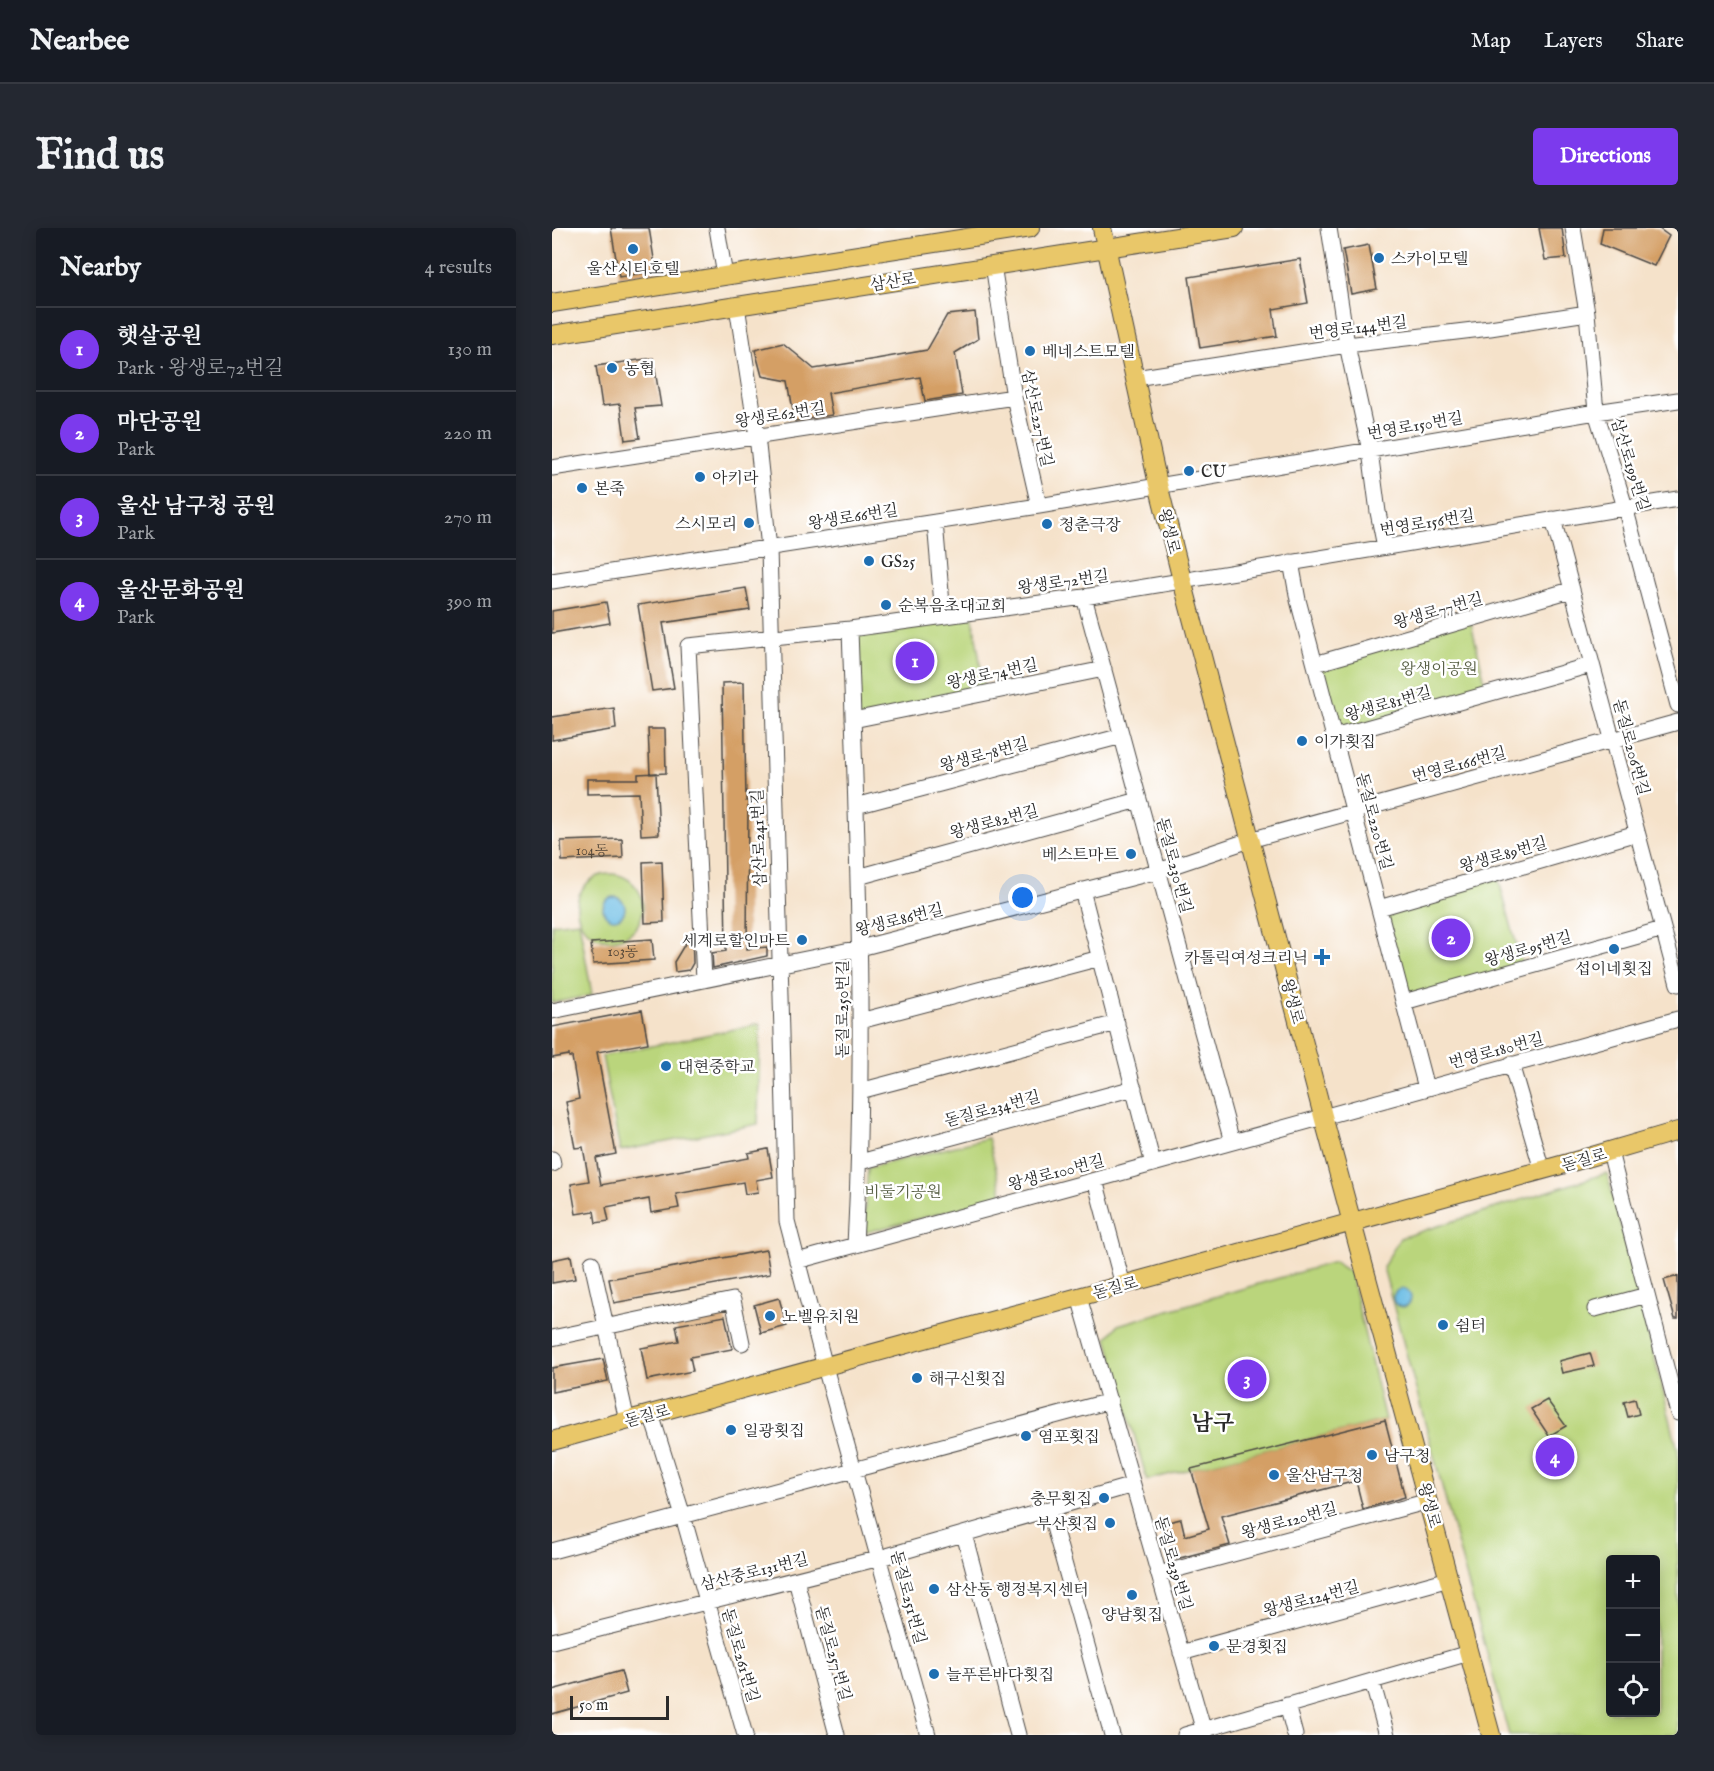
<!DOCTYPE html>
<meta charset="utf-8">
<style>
body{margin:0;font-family:"IM FELL English","Noto Serif KR",serif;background:#242831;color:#f1f3f6}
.controls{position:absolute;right:18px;bottom:18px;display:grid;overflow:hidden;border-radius:6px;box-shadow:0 3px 15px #0003}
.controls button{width:54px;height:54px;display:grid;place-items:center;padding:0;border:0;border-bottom:2px solid #363941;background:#171b24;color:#f1f3f6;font:30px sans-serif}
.scale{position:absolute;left:18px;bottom:15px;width:99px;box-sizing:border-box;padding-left:6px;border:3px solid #2b2b2b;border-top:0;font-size:16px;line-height:21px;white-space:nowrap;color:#2b2b2b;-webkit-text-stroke:4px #fff;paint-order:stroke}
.you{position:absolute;left:471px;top:670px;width:21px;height:21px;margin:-15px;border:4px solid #fff;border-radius:50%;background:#1a73e8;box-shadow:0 0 0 9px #1a73e833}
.badge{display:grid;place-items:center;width:39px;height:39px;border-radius:50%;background:#7c3aed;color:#fff;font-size:20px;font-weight:700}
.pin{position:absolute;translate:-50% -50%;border:3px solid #fff;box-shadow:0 2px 6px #0006}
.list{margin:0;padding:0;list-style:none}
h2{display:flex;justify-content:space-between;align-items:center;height:78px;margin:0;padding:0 24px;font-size:26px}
h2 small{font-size:20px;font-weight:400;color:#9ea1a6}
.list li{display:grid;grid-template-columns:39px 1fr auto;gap:18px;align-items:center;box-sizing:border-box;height:84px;padding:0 24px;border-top:2px solid #363941}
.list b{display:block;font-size:22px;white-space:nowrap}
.list p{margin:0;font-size:20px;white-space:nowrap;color:#9ea1a6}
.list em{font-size:20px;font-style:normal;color:#9ea1a6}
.icon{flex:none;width:33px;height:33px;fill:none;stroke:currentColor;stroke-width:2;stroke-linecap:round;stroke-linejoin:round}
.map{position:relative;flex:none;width:1126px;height:1507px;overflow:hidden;border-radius:6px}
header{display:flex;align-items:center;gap:36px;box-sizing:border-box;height:84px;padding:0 30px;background:#171b24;border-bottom:2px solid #363941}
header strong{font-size:28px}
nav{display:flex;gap:33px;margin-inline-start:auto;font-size:21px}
.intro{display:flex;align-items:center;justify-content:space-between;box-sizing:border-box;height:144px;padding:0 36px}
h1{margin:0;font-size:42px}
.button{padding:15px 27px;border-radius:6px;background:#7c3aed;color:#fff;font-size:21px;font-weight:700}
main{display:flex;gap:36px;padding:0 36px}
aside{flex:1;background:#171b24;border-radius:6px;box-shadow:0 3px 15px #0003}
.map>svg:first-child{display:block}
.green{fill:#bad57b;stroke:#728053;stroke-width:1.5;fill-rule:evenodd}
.water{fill:#68bbe4;stroke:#4a7388;stroke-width:1.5}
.building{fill:#d49f65}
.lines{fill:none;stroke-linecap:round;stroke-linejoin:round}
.minor-casing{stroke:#494643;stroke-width:17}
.major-casing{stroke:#494643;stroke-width:20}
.minor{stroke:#fff;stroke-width:15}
.major{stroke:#e9c769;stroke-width:18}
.poi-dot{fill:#1f6fb2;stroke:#fff;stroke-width:2}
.labels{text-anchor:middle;stroke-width:5;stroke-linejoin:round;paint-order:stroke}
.number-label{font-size:14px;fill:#55483a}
.poi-label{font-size:16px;fill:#2b2b2b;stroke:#fff;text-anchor:start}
.street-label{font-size:16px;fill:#2b2b2b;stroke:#fff}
.park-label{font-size:16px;fill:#565e43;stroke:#fff}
.district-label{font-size:22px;font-weight:bold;fill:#2b2b2b;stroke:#fff}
</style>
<header>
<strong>Nearbee</strong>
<nav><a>Map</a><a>Layers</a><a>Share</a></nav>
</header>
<div class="intro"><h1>Find us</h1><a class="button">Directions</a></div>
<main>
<aside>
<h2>Nearby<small>4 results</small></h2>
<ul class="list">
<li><span class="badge">1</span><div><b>햇살공원</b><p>Park · 왕생로72번길</p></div><em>130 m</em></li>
<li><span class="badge">2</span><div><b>마단공원</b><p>Park</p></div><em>220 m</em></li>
<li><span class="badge">3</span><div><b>울산 남구청 공원</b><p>Park</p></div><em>270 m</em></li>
<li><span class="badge">4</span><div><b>울산문화공원</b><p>Park</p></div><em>390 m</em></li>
</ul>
</aside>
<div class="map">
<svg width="1126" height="1507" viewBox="0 0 1126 1507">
<rect width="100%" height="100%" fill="#fff"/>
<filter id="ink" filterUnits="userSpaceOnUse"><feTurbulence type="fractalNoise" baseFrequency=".0167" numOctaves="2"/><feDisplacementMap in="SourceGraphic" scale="12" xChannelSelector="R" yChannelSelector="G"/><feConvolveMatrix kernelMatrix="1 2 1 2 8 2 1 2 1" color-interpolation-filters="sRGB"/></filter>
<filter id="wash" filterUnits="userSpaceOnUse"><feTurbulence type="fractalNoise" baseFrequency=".008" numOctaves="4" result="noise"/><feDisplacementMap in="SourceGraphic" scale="24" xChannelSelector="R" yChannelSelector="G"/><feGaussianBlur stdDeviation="1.35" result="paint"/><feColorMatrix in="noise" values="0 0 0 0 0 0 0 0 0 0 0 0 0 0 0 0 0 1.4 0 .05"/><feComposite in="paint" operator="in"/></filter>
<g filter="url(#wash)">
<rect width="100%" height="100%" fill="#f5e2ca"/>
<!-- green -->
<path class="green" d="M 420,384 L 433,465 L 301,492 L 298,401 Z
M 918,391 L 936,466 L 782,509 L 763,436 Z
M 945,646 L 971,740 L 852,774 L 827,680 Z
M25 679a33 33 0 1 1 66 0a33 33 0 1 1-66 0Z
M 27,693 L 40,767 L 0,775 L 0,696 Z
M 208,796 L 206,896 L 68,923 L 50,828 Z
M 436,910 L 451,969 L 311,1005 L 316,940 Z
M 1055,945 L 1126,1222 L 1126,1507 L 957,1507 L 831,1039 L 848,1010 ZM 1058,1332 L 1104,1332 L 1104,1484 L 1058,1484 Z
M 782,1034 L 798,1044 L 833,1192 L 595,1252 L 555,1110 L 566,1097 Z"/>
<!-- water -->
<path class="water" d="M51 680a11 11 0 1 1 22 0a11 11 0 1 1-22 0Z
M841 1070a9 9 0 1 1 18 0a9 9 0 1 1-18 0Z"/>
<g id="blocks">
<!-- building -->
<path class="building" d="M 59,0 L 97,0 L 104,43 L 67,49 Z
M 987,0 L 1010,0 L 1014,30 L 993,32 Z
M 1051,0 L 1106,0 L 1117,8 L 1102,38 L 1048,16 Z
M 817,17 L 825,61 L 799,66 L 791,22 Z
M 748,31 L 756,75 L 721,81 L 725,108 L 648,120 L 637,49 Z
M 423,84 L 426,111 L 403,125 L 410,167 L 373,173 L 368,149 L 276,165 L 280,187 L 243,193 L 236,153 L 210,148 L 203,122 L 231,115 L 262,141 L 324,131 L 375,122 L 395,87 Z
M 101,130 L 109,178 L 83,180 L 88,210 L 73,212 L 68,176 L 50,178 L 44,138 Z
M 194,360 L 198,382 L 111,395 L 122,460 L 100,463 L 86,377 Z
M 54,374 L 58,395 L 0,405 L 0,383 Z
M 192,454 L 194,573 L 196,573 L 195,721 L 215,719 L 215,728 L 161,740 L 160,725 L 174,723 L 170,455 Z
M 62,480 L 64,501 L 0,512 L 0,489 Z
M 96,501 L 113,501 L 114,545 L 98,546 Z
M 104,545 L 107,606 L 89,607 L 87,565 L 35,566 L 35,551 L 86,551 L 86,546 Z
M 70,611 L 71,630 L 10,633 L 9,613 Z
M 110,633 L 112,694 L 93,695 L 91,634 Z
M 140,704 L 141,735 L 137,742 L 123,744 L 122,734 Z
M 100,711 L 102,732 L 41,736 L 39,715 Z
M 90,782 L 96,815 L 45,824 L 64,926 L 44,930 L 49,957 L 197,930 L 196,925 L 216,921 L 221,949 L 204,952 L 206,964 L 193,966 L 191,954 L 124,966 L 127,980 L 99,985 L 97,971 L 54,979 L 57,993 L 44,995 L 42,983 L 24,986 L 19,956 L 37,953 L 31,919 L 23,920 L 14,874 L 27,871 L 20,829 L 17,829 L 17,827 L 0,830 L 0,799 Z
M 214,1022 L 218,1046 L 62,1075 L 57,1051 Z
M 19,1028 L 23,1051 L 0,1055 L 0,1032 Z
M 1126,1048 L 1126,1091 L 1123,1091 L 1112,1052 Z
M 227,1070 L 235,1098 L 209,1105 L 202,1077 Z
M 173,1088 L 180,1121 L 138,1129 L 141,1143 L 95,1152 L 89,1120 L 127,1113 L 124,1097 Z
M 1038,1125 L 1042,1138 L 1010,1145 L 1007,1133 Z
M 51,1131 L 56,1153 L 0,1164 L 0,1140 Z
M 1083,1171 L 1087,1186 L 1076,1189 L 1072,1174 Z
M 995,1172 L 1014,1198 L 997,1208 L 979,1181 Z
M 833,1192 L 853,1269 L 811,1281 L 804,1253 L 669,1288 L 678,1317 L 624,1331 L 612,1295 L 629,1291 L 633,1308 L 657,1301 L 639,1241 Z
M 69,1443 L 75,1465 L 0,1486 L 0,1462 Z"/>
</g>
</g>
<g filter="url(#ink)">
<use href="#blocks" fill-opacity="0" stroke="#494643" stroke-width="1.5"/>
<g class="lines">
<defs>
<path id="minor" d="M 165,0 L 173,48
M 777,0 L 795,117 L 818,223 L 826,284 L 833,319
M 1021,0 L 1035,85 L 1044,184 L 1073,279 L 1126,477
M 441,37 L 462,169 L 487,278
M 185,78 L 205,208 L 217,320 L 235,993 L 273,1139 L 376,1507
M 583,150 L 795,117 L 938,100 L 1035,85
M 0,240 L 462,169
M 1001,291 L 1126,756
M 383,294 L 391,388
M 739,334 L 746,372 L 874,860
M 0,353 L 487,278 L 1044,184 L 1126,172
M 532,369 L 680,914
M 298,401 C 305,607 314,812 303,1017
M 763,436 L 1019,362
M 301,492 L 552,441
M 782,509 L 1039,437
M 304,578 L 570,508
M 306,649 L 587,572
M 530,662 L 601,936
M 827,680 L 1085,605
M 152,752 L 136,418 L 298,401 L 532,369 L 1126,271
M 852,774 L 1111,701
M 0,783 L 308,720 L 606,643 L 698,612 L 1126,494
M 308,793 L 548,730
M 959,836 L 990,942
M 308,863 L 565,795
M 1058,924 L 1126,1185
M 0,931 L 1,936
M 308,934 L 582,860
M 543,952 L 571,1057
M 245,1033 L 543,952 L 1126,791
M 40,1035 L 75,1193
M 527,1069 L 653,1507
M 1043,1081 L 1095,1067
M 0,1110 L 181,1072 L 190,1115
M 99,1186 L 131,1288 L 193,1507
M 497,1281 L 560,1507
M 412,1306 L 466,1507
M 0,1323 L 558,1173
M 607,1346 L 877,1273
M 244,1352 L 285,1507
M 0,1413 L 328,1330 L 581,1257
M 629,1425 L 897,1351
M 820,1453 L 835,1507
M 735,1477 L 743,1507
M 633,1507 L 917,1425"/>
<path id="major" d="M 550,0 L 606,256 L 630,352 L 771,888 L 939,1507
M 0,75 L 478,0
M 0,107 L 682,0
M 0,1213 L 1020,934 L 1126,903"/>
</defs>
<!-- minor casing -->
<use href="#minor" class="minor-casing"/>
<!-- major casing -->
<use href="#major" class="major-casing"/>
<!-- minor -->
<use href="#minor" class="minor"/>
<!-- major -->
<use href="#major" class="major"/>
</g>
</g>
<!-- markers -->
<g class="poi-dot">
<circle cx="81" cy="21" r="6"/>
<circle cx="827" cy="30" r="6"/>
<circle cx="478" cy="123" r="6"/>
<circle cx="60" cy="140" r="6"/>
<circle cx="637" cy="243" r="6"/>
<circle cx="148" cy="249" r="6"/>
<circle cx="30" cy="260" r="6"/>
<circle cx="197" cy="295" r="6"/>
<circle cx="495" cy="296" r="6"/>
<circle cx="317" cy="333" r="6"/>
<circle cx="334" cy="377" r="6"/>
<circle cx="750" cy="513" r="6"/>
<circle cx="579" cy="626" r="6"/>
<circle cx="250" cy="712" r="6"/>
<circle cx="1062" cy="721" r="6"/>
<path d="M767 720h6v6h6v6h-6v6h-6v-6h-6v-6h6z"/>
<circle cx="114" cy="838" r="6"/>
<circle cx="218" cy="1088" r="6"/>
<circle cx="891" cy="1097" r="6"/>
<circle cx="365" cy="1150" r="6"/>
<circle cx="179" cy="1202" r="6"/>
<circle cx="474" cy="1208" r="6"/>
<circle cx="820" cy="1227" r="6"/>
<circle cx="722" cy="1247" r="6"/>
<circle cx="552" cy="1270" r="6"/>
<circle cx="558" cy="1295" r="6"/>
<circle cx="382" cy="1361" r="6"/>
<circle cx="580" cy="1367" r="6"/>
<circle cx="662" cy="1418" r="6"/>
<circle cx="382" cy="1446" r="6"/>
</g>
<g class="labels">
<!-- number labels -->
<g class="number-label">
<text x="40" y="627">104동</text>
<text x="71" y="728">103동</text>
</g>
<!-- poi labels -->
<g class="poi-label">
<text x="839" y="36">스카이모텔</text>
<text x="81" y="46" text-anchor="middle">울산시티호텔</text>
<text x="490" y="129">베네스트모텔</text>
<text x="72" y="146">농협</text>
<text x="649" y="249">CU</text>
<text x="160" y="255">아키라</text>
<text x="42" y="266">본죽</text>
<text x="185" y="301" text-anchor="end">스시모리</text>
<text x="507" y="302">청춘극장</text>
<text x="329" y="339">GS25</text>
<text x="346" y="383">순복음초대교회</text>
<text x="762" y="519">이가횟집</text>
<text x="567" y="632" text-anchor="end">베스트마트</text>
<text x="238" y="718" text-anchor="end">세계로할인마트</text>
<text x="756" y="735" text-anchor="end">카톨릭여성크리닉</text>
<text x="1062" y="746" text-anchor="middle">섭이네횟집</text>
<text x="126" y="844">대현중학교</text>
<text x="230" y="1094">노벨유치원</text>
<text x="903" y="1103">쉼터</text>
<text x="377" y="1156">해구신횟집</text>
<text x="191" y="1208">일광횟집</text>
<text x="486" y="1214">염포횟집</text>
<text x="832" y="1233">남구청</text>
<text x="734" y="1253">울산남구청</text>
<text x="540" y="1276" text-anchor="end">충무횟집</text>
<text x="546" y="1301" text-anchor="end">부산횟집</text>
<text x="394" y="1367">삼산동 행정복지센터</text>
<text x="580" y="1392" text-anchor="middle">양남횟집</text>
<text x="674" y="1424">문경횟집</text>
<text x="394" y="1452">늘푸른바다횟집</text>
</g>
<!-- street labels -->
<g class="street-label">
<text transform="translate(341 53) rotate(-9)" y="6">삼산로</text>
<text transform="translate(806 99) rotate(-7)" y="6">번영로144번길</text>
<text transform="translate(228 186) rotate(-9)" y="6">왕생로62번길</text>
<text transform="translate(486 190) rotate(78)" y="6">삼산로227번길</text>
<text transform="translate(863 197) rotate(-10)" y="6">번영로150번길</text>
<text transform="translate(1079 236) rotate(73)" y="6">삼산로199번길</text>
<text transform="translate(301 288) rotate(-9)" y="6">왕생로66번길</text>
<text transform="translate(875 294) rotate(-9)" y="6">번영로156번길</text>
<text transform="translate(618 303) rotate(76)" y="6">왕생로</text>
<text transform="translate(511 353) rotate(-8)" y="6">왕생로72번길</text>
<text transform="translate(886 382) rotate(-16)" y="6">왕생로77번길</text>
<text transform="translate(440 445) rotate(-12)" y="6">왕생로74번길</text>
<text transform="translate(836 475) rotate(-16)" y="6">왕생로81번길</text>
<text transform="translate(1080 519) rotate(75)" y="6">돋질로206번길</text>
<text transform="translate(432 526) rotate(-15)" y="6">왕생로78번길</text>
<text transform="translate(907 536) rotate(-15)" y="6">번영로166번길</text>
<text transform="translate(442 593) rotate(-15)" y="6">왕생로82번길</text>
<text transform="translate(823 593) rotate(75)" y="6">돋질로220번길</text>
<text transform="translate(206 610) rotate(-92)" y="6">삼산로241번길</text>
<text transform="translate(951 626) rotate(-16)" y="6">왕생로89번길</text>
<text transform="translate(623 637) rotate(75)" y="6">돋질로230번길</text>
<text transform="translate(347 691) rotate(-14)" y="6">왕생로86번길</text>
<text transform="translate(976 720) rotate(-16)" y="6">왕생로95번길</text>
<text transform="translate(741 773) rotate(75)" y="6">왕생로</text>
<text transform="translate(290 781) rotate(-90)" y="6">돋질로250번길</text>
<text transform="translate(944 822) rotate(-15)" y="6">번영로180번길</text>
<text transform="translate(440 880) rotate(-15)" y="6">돋질로234번길</text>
<text transform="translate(1032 931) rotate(-16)" y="6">돋질로</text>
<text transform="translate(504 944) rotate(-15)" y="6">왕생로100번길</text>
<text transform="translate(563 1059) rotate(-15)" y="6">돋질로</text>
<text transform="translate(95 1187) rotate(-15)" y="6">돋질로</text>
<text transform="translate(878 1277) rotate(75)" y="6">왕생로</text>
<text transform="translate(737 1292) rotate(-15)" y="6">왕생로120번길</text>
<text transform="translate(622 1335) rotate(74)" y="6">돋질로239번길</text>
<text transform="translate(202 1343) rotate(-14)" y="6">삼산중로131번길</text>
<text transform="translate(357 1369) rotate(75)" y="6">돋질로251번길</text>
<text transform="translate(759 1370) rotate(-15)" y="6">왕생로124번길</text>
<text transform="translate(282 1425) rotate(75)" y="6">돋질로257번길</text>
<text transform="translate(189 1427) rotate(74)" y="6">돋질로261번길</text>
</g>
<!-- park labels -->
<g class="park-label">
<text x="887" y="446">왕생이공원</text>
<text x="351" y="969">비둘기공원</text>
</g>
<!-- district labels -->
<g class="district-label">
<text x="661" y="1202">남구</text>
</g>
</g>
</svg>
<div class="controls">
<button>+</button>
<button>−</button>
<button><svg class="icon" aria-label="locate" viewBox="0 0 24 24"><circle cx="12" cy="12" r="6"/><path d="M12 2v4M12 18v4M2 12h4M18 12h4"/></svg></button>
</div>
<div class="scale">50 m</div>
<div class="you"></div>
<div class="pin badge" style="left:363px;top:433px">1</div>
<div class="pin badge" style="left:899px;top:710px">2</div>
<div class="pin badge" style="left:695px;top:1151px">3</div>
<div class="pin badge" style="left:1003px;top:1229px">4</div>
</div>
</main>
